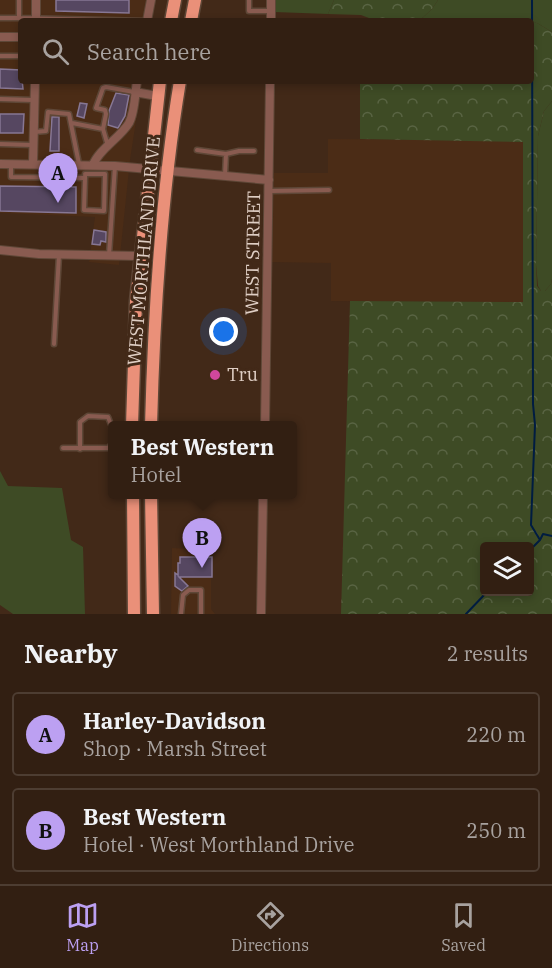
<!DOCTYPE html>
<meta charset="utf-8">
<style>
body{margin:0;font-family:"IBM Plex Serif",serif;background:#3a271b;color:#f1f3f6}
.controls{position:absolute;right:18px;bottom:18px;display:grid;overflow:hidden;border-radius:6px;box-shadow:0 3px 9px #0003}
.controls button{width:54px;height:54px;display:grid;place-items:center;padding:0;border:0;border-bottom:2px solid #4d3d32;background:#321f12;color:#f1f3f6;font:30px sans-serif}
.you{position:absolute;left:224px;top:332px;width:21px;height:21px;margin:-15px;border:4px solid #fff;border-radius:50%;background:#1a73e8;box-shadow:0 0 0 9px #1a73e833}
.badge{display:grid;place-items:center;width:39px;height:39px;border-radius:50%;background:#bca0f2;color:#111;font-size:20px;font-weight:700}
.pin{position:absolute;translate:-50% -50px;filter:drop-shadow(0 2px 3px #0008)}
.pin::after{content:'';position:absolute;top:32px;width:21px;height:18px;background:inherit;clip-path:polygon(0 0,100% 0,50% 100%)}
.popup{position:absolute;left:108px;top:421px;width:189px;height:78px;box-sizing:border-box;display:grid;place-content:center;border-radius:6px;background:#321f12;filter:drop-shadow(0 2px 4px #0005);font-size:20px;white-space:nowrap;color:#a8a29f}
.popup b{font-size:22px;color:#f1f3f6}
.popup::after{content:'';position:absolute;left:50%;top:100%;margin-left:-12px;border:12px solid transparent;border-top-color:#321f12}
.list{margin:0;padding:0;list-style:none}
h2{display:flex;justify-content:space-between;align-items:center;height:78px;margin:0;padding:0 24px;font-size:26px}
h2 small{font-size:20px;font-weight:400;color:#a8a29f}
.list li{display:grid;grid-template-columns:39px 1fr auto;gap:18px;align-items:center;box-sizing:border-box;height:84px;margin:0 12px 12px;padding:0 12px;border:2px solid #4d3d32;border-radius:6px}
.list b{display:block;font-size:22px;white-space:nowrap}
.list p{margin:0;font-size:20px;white-space:nowrap;color:#a8a29f}
.list em{font-size:20px;font-style:normal;color:#a8a29f}
.icon{flex:none;width:33px;height:33px;fill:none;stroke:currentColor;stroke-width:2;stroke-linecap:round;stroke-linejoin:round}
.map{position:relative;flex:none;width:552px;height:614px;overflow:hidden}
.search{position:absolute;background:#321f12;box-shadow:0 3px 9px #0003;left:18px;right:18px;top:18px;height:66px;display:flex;align-items:center;gap:15px;box-sizing:border-box;padding:0 21px;border-radius:6px;color:#a8a29f;font-size:22px}
.sheet{height:270px;background:#321f12}
nav{display:flex;justify-content:space-around;align-items:center;box-sizing:border-box;height:84px;border-top:2px solid #4d3d32;background:#321f12;font-size:16px;color:#a8a29f}
nav a{display:grid;justify-items:center;gap:3px}
nav .on{color:#bca0f2}
.map>svg:first-child{display:block}
.built{fill:#4b2c16}
.green{fill:#3e4b25}
.forest{fill:url(#forest-crowns);fill-rule:evenodd}
.lines{fill:none;stroke-linecap:round;stroke-linejoin:round}
.stream{stroke:#001c41;stroke-width:2}
.building{fill:#564761;stroke:#877794;stroke-width:1.5}
.service-casing{stroke:#5e4737;stroke-width:7}
.minor-casing{stroke:#5e4737;stroke-width:10}
.trunk-casing{stroke:#5e4737;stroke-width:15}
.service{stroke:#895b50;stroke-width:4}
.minor{stroke:#895b50;stroke-width:8}
.trunk{stroke:#ea9079;stroke-width:12}
.hotel-dot{fill:#d1479c;stroke:#422918;stroke-width:2}
.labels{text-anchor:middle;stroke-width:6;stroke-linejoin:round;paint-order:stroke}
.street-label{font-size:18px;fill:#dfcec4;stroke:#422918}
.poi-label{font-size:18px;fill:#dfcec4;stroke:#422918;text-anchor:start}
</style>
<div class="map">
<svg width="552" height="614" viewBox="0 0 552 614">
<defs>
<pattern id="forest-crowns" width="20" height="18" patternUnits="userSpaceOnUse" patternTransform="scale(1.5)"><rect width="20" height="18" fill="#3e4b25"/><path d="M2 6a3 3 0 1 1 6 0M12 15a3 3 0 1 1 6 0" fill="none" stroke="#596443"/></pattern>
</defs>
<rect width="100%" height="100%" fill="#422918"/>
<!-- built -->
<path class="built" d="M 0,0 L 156,0 L 151,21 L 21,21 L 21,81 L 142,81 L 130,160 L 119,265 L 89,262 L 95,217 L 0,213 Z
M 328,139 L 523,141 L 523,302 L 331,301 L 331,263 L 272,262 L 274,173 L 328,173 Z
M 172,548 L 211,550 L 211,609 L 215,614 L 171,614 Z"/>
<!-- green -->
<path class="green" d="M 275,0 L 334,0 L 328,14 L 275,12 Z
M 438,0 L 552,0 L 552,32 L 537,23 L 523,20 L 419,21 L 432,9 Z
M 552,101 L 552,279 L 551,284 L 545,291 L 541,291 L 538,286 L 536,264 L 538,136 L 544,111 Z
M 0,471 L 8,486 L 62,488 L 71,540 L 83,547 L 85,614 L 13,614 L 0,605 Z"/>
<!-- forest -->
<path class="forest" d="M 334,0 L 438,0 L 432,9 L 419,21 L 377,21 L 361,15 L 328,14 Z
M 531,21 L 537,23 L 552,32 L 552,101 L 544,111 L 538,136 L 536,264 L 537,286 L 541,291 L 545,291 L 551,284 L 552,279 L 552,614 L 341,614 L 350,301 L 523,302 L 523,142 L 360,139 L 360,81 L 531,81 ZM 530,546 L 530,592 L 484,592 L 484,546 Z"/>
<g class="lines">
<!-- stream -->
<path class="stream" d="M 532,0 L 533,404 L 535,425 L 531,525 L 540,540
M 530,550 L 540,540 L 543,534 L 552,536
M 466,614 L 487,592"/>
</g>
<!-- building -->
<path class="building" d="M 56,0 L 129,0 L 129,13 L 56,11 Z
M 0,69 L 21,70 L 23,89 L 0,88 Z
M 116,93 L 129,95 L 125,116 L 118,128 L 108,125 L 109,111 Z
M 80,103 L 87,104 L 84,118 L 77,116 Z
M 0,114 L 24,114 L 23,133 L 0,133 Z
M 52,117 L 59,117 L 59,151 L 50,151 Z
M 0,186 L 76,187 L 76,213 L 0,211 Z
M 94,230 L 106,232 L 106,242 L 101,241 L 100,245 L 92,244 Z
M 180,557 L 212,557 L 212,577 L 179,577 L 188,586 L 182,591 L 175,586 L 175,573 L 178,575 L 178,563 L 180,563 Z"/>
<g class="lines">
<defs>
<path id="service" d="M 249,0 L 249,11 L 270,11
M 0,18 L 19,18 L 19,0
M 19,18 L 147,21
M 0,56 L 21,56
M 0,99 L 33,100
M 72,123 L 103,129 L 106,114 L 105,110 L 96,108 L 103,88 L 106,87 L 134,92
M 103,129 L 108,146
M 34,132 L 46,131 L 48,112 L 69,114 L 79,164
M 0,144 L 32,145
M 197,150 L 226,154
M 11,165 L 11,177 L 85,178 L 85,176
M 225,175 L 226,154 L 239,151 L 254,151
M 85,178 L 84,210 L 104,211 L 105,174 L 85,174
M 270,191 L 329,190
M 109,255 L 115,166
M 54,344 L 59,255
M 63,448 L 108,448 L 112,444
M 80,449 L 80,422 L 88,416 L 108,417 L 112,427
M 181,614 L 183,595 L 189,590 L 201,590 L 201,614"/>
<path id="minor" d="M 36,21 L 36,0
M 147,21 L 151,0
M 271,21 L 271,0
M 0,37 L 21,37
M 135,92 L 157,96
M 0,164 L 115,166 L 269,180
M 33,164 L 35,81
M 93,165 C 99,149 120,138 129,123 C 135,112 135,93 137,81
M 0,250 L 39,254 L 140,256
M 265,426 L 270,81
M 261,614 L 263,494"/>
<path id="trunk" d="M 171,21 L 175,0
M 191,21 L 195,0
M 132,426 L 136,301 L 160,81
M 151,426 C 154,310 161,195 180,81
M 133,494 L 134,614
M 151,494 L 153,614"/>
</defs>
<!-- service casing -->
<use href="#service" class="service-casing"/>
<!-- minor casing -->
<use href="#minor" class="minor-casing"/>
<!-- trunk casing -->
<use href="#trunk" class="trunk-casing"/>
<!-- service -->
<use href="#service" class="service"/>
<!-- minor -->
<use href="#minor" class="minor"/>
<!-- trunk -->
<use href="#trunk" class="trunk"/>
</g>
<!-- markers -->
<circle class="hotel-dot" cx="215" cy="375" r="6"/>
<g class="labels">
<!-- street labels -->
<g class="street-label">
<text transform="translate(144 251) rotate(-85)" y="6">WEST MORTHLAND DRIVE</text>
<text transform="translate(253 253) rotate(-89)" y="6">WEST STREET</text>
</g>
<!-- poi labels -->
<g class="poi-label">
<text x="227" y="381">Tru</text>
</g>
</g>
</svg>
<div class="controls">
<button><svg class="icon" aria-label="layers" viewBox="0 0 24 24"><path d="M12 4l9 5-9 5-9-5zM3 14l9 5 9-5"/></svg></button>
</div>
<div class="you"></div>
<div class="pin badge" style="left:58px;top:203px">A</div>
<div class="pin badge" style="left:202px;top:568px">B</div>
<div class="popup"><b>Best Western</b>Hotel</div>
<div class="search"><svg class="icon" aria-label="search" viewBox="0 0 24 24"><circle cx="10" cy="10" r="6"/><path d="M15 15l6 6"/></svg>Search here</div>
</div>
<section class="sheet">
<h2>Nearby<small>2 results</small></h2>
<ul class="list">
<li><span class="badge">A</span><div><b>Harley-Davidson</b><p>Shop · Marsh Street</p></div><em>220 m</em></li>
<li><span class="badge">B</span><div><b>Best Western</b><p>Hotel · West Morthland Drive</p></div><em>250 m</em></li>
</ul>
</section>
<nav>
<a class="on"><svg class="icon" aria-label="map" viewBox="0 0 24 24"><path d="M3 6l6-2 6 2 6-2v14l-6 2-6-2-6 2zM9 4v14M15 6v14"/></svg>Map</a>
<a><svg class="icon" aria-label="directions" viewBox="0 0 24 24"><path d="M12 3l9 9-9 9-9-9zM9 14v-3h6M13 9l2 2-2 2"/></svg>Directions</a>
<a><svg class="icon" aria-label="saved" viewBox="0 0 24 24"><path d="M7 4h10v16l-5-4-5 4z"/></svg>Saved</a>
</nav>
